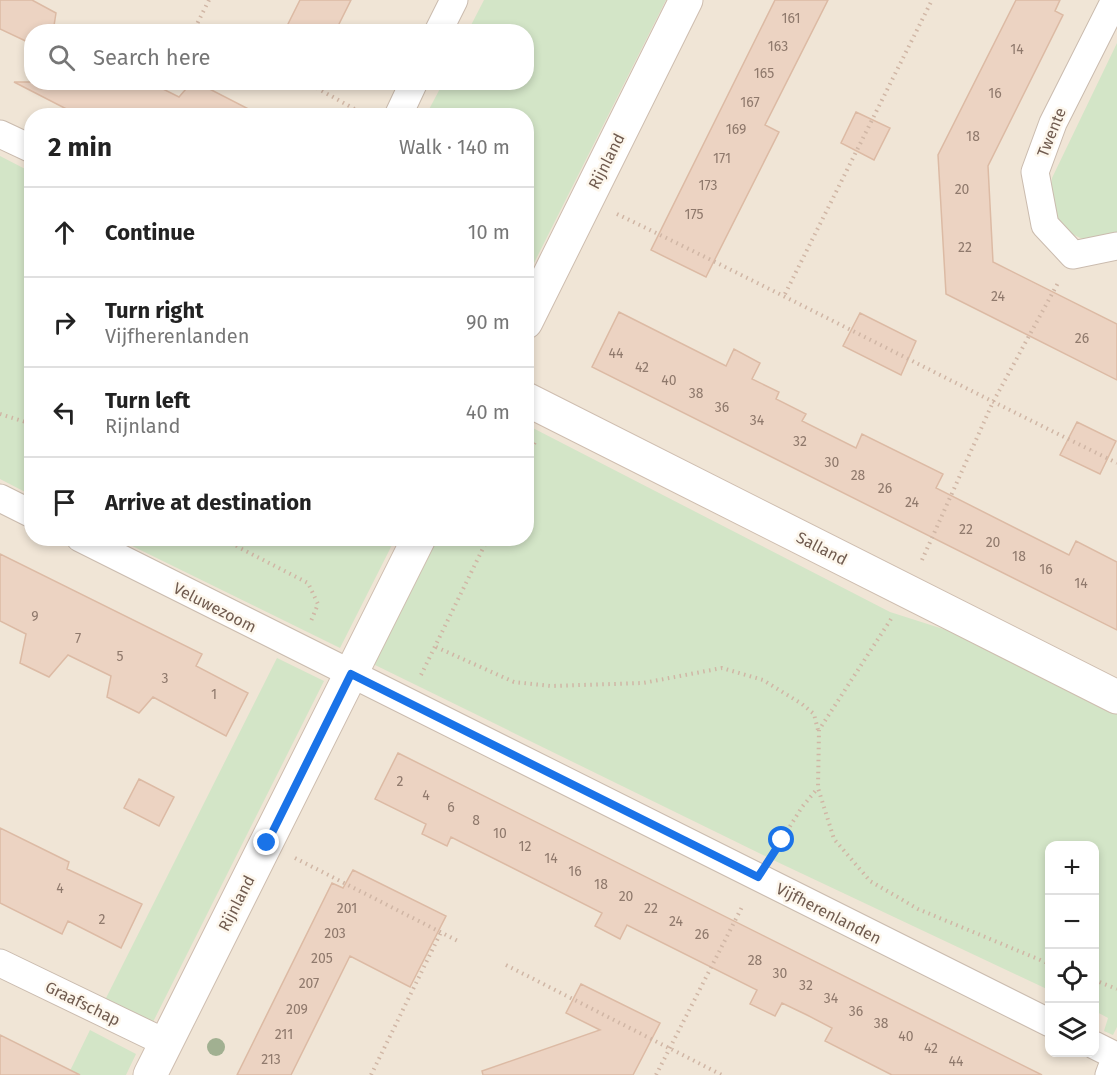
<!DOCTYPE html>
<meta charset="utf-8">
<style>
body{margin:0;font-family:"Fira Sans",sans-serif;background:#f2f2f2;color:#222}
.controls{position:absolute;right:18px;bottom:18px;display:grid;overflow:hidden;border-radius:12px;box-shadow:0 3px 9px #0003}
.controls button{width:54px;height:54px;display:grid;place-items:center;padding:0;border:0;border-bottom:2px solid #e0e0e0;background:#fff;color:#222;font:30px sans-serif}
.stop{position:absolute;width:18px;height:18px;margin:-14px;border:4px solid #1a73e8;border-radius:50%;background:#fff}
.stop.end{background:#1a73e8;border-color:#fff;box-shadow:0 2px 6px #0008}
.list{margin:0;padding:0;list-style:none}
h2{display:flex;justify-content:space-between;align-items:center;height:78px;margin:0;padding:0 24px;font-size:26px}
h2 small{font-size:20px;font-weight:400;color:#767676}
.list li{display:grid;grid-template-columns:39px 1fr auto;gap:18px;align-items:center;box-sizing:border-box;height:90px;padding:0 24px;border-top:2px solid #e0e0e0}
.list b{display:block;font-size:22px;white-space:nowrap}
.list p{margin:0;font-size:20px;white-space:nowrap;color:#767676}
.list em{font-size:20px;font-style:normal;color:#767676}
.icon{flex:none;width:33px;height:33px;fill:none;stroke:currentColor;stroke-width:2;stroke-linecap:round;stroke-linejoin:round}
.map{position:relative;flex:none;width:1117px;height:1075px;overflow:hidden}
.search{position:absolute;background:#fff;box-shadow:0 3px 9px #0003;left:24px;top:24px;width:510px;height:66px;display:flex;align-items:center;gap:15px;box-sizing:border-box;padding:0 21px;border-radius:24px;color:#767676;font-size:22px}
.panel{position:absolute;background:#fff;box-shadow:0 3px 9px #0003;left:24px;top:108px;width:510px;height:438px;border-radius:24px}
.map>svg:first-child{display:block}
.residential{fill:#f0e5d6;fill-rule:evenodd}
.green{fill:#d3e5c7}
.building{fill:#ecd3c2;stroke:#dcbaa4;stroke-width:1.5}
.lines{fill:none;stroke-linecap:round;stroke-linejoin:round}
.street-casing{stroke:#cabbae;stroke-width:29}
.secondary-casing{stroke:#cebdaf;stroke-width:35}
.path{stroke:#d0b6a5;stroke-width:4;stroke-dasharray:1.5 4.5;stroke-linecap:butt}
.street{stroke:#fff;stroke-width:27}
.secondary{stroke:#fff;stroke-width:33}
.tree{fill:#a1b091}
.route{stroke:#1a73e8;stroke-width:8}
.labels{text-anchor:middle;stroke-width:5;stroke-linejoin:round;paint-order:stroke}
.number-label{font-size:14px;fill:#8f796c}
.street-label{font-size:16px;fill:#705b4f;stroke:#fdf7ed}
</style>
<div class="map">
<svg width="1117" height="1075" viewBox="0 0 1117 1075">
<rect width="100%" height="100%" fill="#faf3e7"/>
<!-- residential -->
<path class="residential" d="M 0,0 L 1117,0 L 1117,1075 L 0,1075 ZM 32,32 L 526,32 L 526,82 L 32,82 ZM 32,116 L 526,116 L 526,538 L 32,538 ZM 1050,846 L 1094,846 L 1094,1052 L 1050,1052 Z"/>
<!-- green -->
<path class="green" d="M 484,0 L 666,0 L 527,277 L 526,116 L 426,115 L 443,83 L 526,82 L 526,32 L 468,31 Z
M 1117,43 L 1117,245 C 1073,243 1046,227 1052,178 Z
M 0,156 L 31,172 L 31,495 L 0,479 Z
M 527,425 L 890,612 L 962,635 L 1117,713 L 1117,1027 L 1113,1035 L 1104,1031 L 1108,1018 L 1095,1011 L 1094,846 L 1050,846 L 1049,990 L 771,859 L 373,664 L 437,539 L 526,538 Z
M 118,539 L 395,539 L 340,648 Z
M 277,658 L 324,681 L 150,1028 L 103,1004 Z
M 90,1030 L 136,1054 L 126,1075 L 68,1075 Z"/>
<!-- building -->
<path class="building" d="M 0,0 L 32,0 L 56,13 L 53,32 L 32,32 L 32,44 L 0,29 Z
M 300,0 L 351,0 L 335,32 L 284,32 Z
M 775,0 L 828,0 L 765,125 L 779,132 L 706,277 L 651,250 Z
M 1016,0 L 1060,0 L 1055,11 L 1063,15 L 988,166 L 993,262 L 1117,324 L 1117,380 L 946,294 L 938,155 Z
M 14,82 L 149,82 L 179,97 L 192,82 L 196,82 L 262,116 L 80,116 Z
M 856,112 L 890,128 L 874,160 L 841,143 Z
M 619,312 L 726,366 L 734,349 L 760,363 L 752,379 L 779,392 L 776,399 L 806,414 L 802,421 L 856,448 L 862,434 L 943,474 L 936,488 L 1069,555 L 1076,541 L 1117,562 L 1117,630 L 592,367 Z
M 860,313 L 916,341 L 901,375 L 843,346 Z
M 1077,422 L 1116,441 L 1100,474 L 1060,455 Z
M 0,554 L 202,654 L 196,666 L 248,693 L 226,736 L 153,697 L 139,713 L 107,697 L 111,676 L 68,655 L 49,677 L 20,663 L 26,634 L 0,621 Z
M 398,753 L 1042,1075 L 892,1075 L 825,1041 L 832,1028 L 807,1015 L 782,1003 L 775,1016 L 750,1004 L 757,990 L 627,925 L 620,939 L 595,926 L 602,913 L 451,837 L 447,846 L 422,834 L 426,824 L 375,799 Z
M 139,779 L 174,797 L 159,826 L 124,808 Z
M 0,828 L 69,862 L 67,869 L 142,904 L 121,948 L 68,921 L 62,934 L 0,903 Z
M 353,870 L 446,916 L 410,987 L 350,956 L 291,1075 L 237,1075 L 332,883 L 343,888 Z
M 581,984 L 660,1023 L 633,1075 L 483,1075 L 482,1071 L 600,1030 L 566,1013 Z
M 0,1035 L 80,1075 L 0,1075 Z"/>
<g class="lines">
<defs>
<path id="street" d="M 1115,0 L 1053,123 L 1035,172 L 1045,225 L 1073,255 L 1117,246
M 438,32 L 454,0
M 398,116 L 414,82
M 0,134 L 32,149
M 0,498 L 32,514
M 80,538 L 1050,1023
M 0,963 L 166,1043
M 1094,1045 L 1116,1056 L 1109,1075"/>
<path id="secondary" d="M 526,322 L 686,0
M 526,399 L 1117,697
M 150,1075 L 419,538"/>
</defs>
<!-- street casing -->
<use href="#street" class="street-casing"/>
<!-- secondary casing -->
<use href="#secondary" class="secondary-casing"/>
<!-- path -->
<path class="path" d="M 209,0 L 197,24 L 210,32
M 306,82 L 367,116
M 617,214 C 785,295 949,381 1117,463
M 785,294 L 932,0
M 0,414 L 32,424
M 526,460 L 535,442
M 227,538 L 238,547 L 308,583 L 318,604 L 311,621
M 922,560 L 993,402 L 1059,281
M 891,619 L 819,730 L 818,788 L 834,839 L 870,881 L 918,909 L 1050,964
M 436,647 L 514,682 L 551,686 L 643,683 L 722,668 L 763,680 L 802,704 L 814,714 L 818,730
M 421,675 L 488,538
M 774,852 L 802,807 L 817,789
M 295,858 L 458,941
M 506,965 L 722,1075
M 1094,980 L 1117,989
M 371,1075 L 441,932
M 656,1075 L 743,905"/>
<!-- street -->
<use href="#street" class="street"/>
<!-- secondary -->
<use href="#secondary" class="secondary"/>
</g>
<!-- trees -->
<circle class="tree" cx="216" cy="1047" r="9"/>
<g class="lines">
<!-- route -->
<path class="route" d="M 267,843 L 351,674 L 758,877 L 782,840"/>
</g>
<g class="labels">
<!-- number labels -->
<g class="number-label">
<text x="791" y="23">161</text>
<text x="778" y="51">163</text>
<text x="1017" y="54">14</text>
<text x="764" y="78">165</text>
<text x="995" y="98">16</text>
<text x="750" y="107">167</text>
<text x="736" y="134">169</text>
<text x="973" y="141">18</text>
<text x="722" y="163">171</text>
<text x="708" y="190">173</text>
<text x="962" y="194">20</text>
<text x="694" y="219">175</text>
<text x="965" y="252">22</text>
<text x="998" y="301">24</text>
<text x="1082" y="343">26</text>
<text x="616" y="358">44</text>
<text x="642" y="372">42</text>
<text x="669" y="385">40</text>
<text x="696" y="398">38</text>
<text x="722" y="412">36</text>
<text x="757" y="425">34</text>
<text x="800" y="446">32</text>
<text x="832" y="467">30</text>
<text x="858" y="480">28</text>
<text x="885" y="493">26</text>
<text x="912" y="507">24</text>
<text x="966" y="534">22</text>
<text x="993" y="547">20</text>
<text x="1019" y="561">18</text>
<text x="1046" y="574">16</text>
<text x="1081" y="588">14</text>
<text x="35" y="621">9</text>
<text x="78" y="643">7</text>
<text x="120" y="661">5</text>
<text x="165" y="683">3</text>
<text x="214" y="699">1</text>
<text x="400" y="786">2</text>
<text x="426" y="800">4</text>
<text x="451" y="812">6</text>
<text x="476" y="825">8</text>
<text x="500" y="838">10</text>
<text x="525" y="851">12</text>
<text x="551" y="863">14</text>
<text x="575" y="876">16</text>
<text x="601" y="889">18</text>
<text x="60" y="893">4</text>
<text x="626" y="901">20</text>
<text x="347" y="913">201</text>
<text x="651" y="913">22</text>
<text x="102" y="924">2</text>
<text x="676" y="926">24</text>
<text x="335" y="938">203</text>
<text x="702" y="939">26</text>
<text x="322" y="963">205</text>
<text x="755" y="965">28</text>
<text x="780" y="978">30</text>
<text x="309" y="988">207</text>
<text x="806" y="990">32</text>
<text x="831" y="1003">34</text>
<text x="297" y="1014">209</text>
<text x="856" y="1016">36</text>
<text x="881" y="1028">38</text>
<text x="284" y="1039">211</text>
<text x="906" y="1041">40</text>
<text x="931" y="1053">42</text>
<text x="271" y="1064">213</text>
<text x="956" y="1066">44</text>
</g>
<!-- street labels -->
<g class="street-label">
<text transform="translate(1051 132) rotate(-68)" y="6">Twente</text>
<text transform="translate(606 161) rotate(-63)" y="6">Rijnland</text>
<text transform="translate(822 548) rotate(27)" y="6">Salland</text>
<text transform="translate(215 607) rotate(27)" y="6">Veluwezoom</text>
<text transform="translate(236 903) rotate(-63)" y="6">Rijnland</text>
<text transform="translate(829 913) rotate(27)" y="6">Vijfherenlanden</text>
<text transform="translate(83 1003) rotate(26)" y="6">Graafschap</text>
</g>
</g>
</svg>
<div class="controls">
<button>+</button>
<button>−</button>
<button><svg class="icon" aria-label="locate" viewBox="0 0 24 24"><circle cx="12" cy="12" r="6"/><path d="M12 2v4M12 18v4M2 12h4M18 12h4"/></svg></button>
<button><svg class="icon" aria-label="layers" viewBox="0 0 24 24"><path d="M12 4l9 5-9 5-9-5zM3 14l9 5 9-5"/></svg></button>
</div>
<div class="stop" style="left:782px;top:840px"></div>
<div class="stop end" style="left:267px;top:843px"></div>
<div class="search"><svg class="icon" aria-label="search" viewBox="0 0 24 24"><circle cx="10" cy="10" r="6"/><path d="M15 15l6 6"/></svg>Search here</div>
<section class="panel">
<h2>2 min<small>Walk · 140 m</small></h2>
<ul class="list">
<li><svg class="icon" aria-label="ahead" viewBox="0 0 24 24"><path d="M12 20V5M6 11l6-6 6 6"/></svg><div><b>Continue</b></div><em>10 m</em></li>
<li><svg class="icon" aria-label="right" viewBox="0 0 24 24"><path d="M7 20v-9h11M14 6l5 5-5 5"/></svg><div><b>Turn right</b><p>Vijfherenlanden</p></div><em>90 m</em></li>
<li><svg class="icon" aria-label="left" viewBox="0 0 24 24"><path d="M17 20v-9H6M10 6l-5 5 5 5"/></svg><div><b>Turn left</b><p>Rijnland</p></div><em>40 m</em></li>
<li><svg class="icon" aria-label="arrive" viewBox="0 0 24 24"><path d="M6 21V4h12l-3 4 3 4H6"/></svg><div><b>Arrive at destination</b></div></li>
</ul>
</section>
</div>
